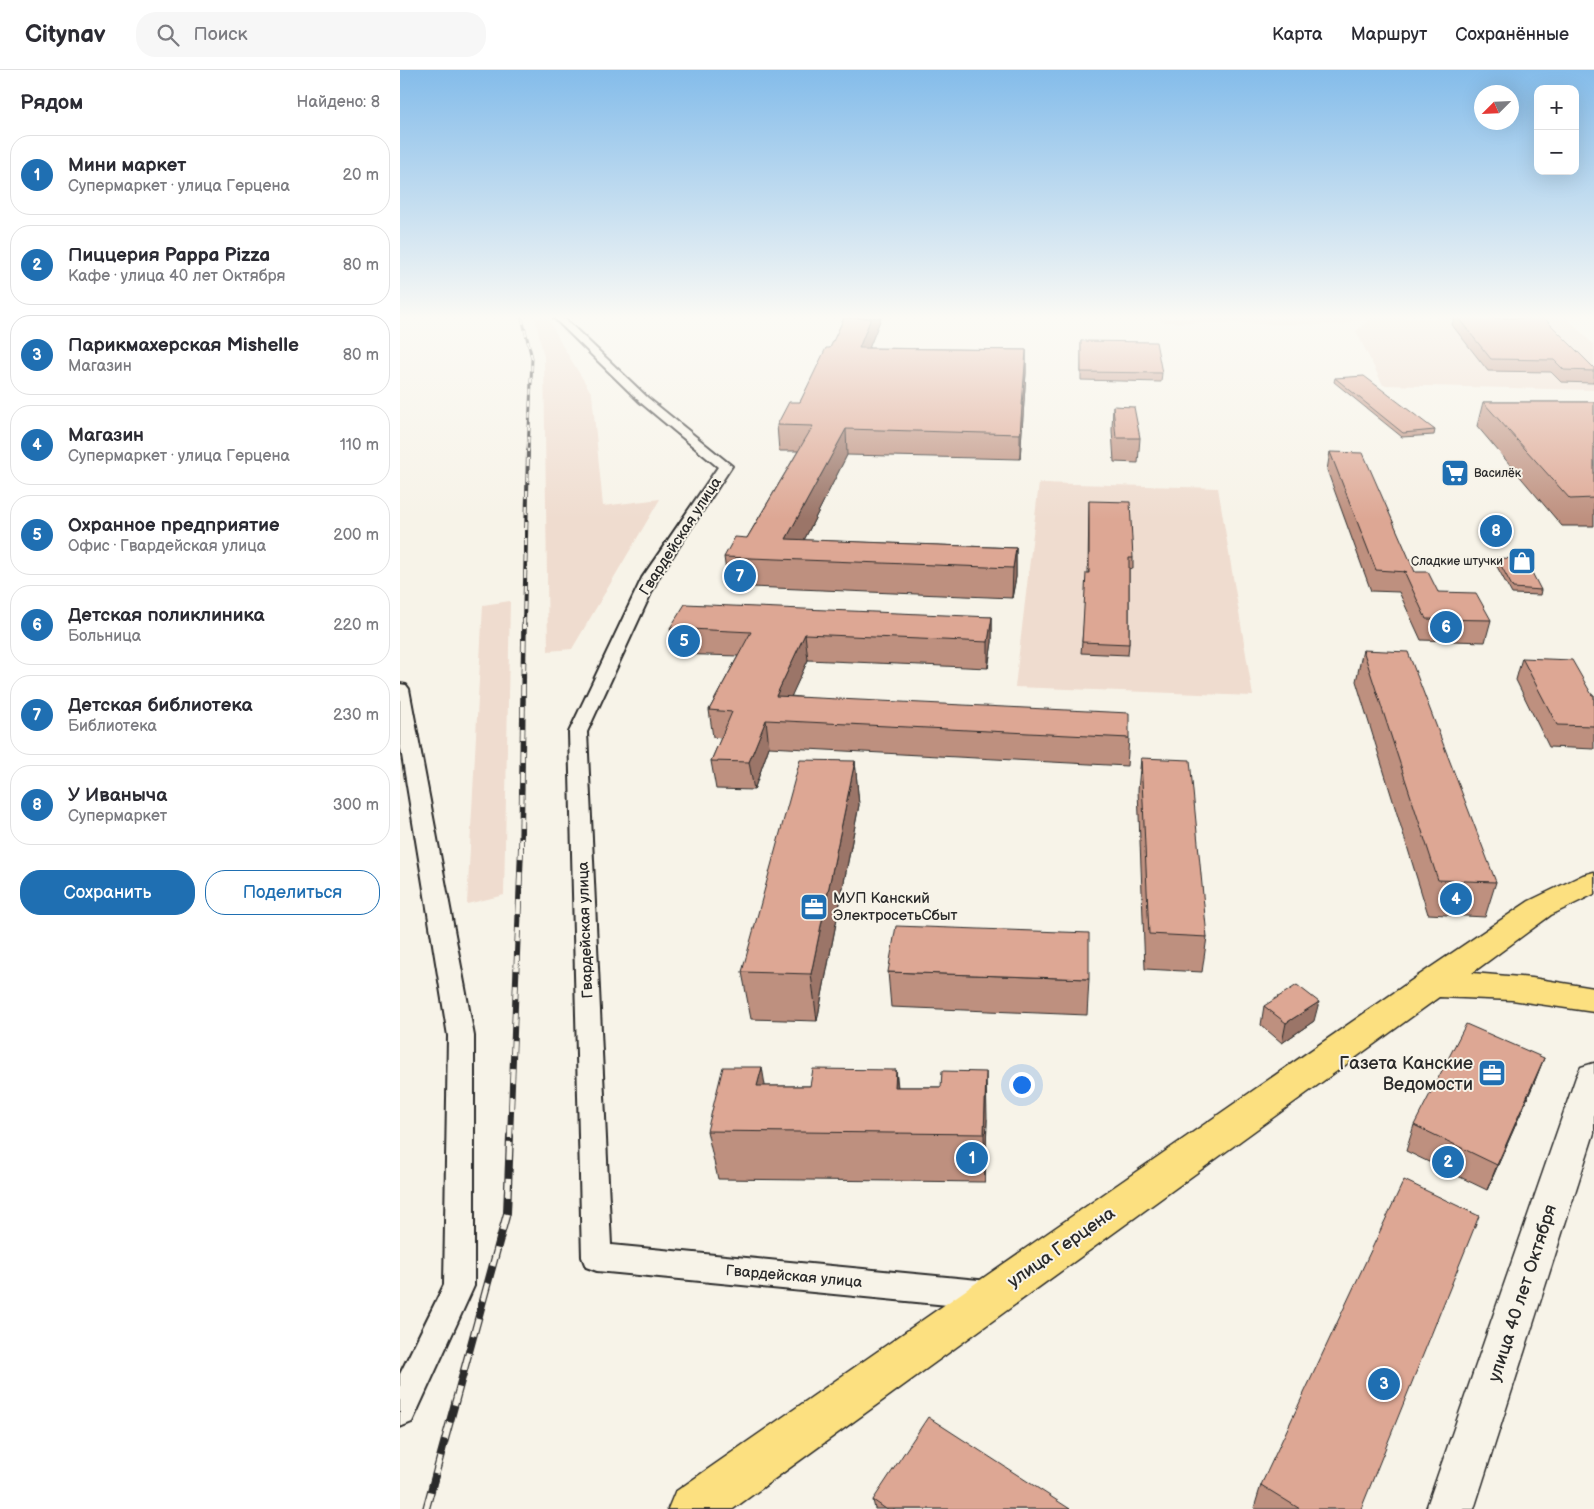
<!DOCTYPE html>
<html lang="ru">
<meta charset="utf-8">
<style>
body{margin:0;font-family:"Balsamiq Sans",sans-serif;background:#f7f7f7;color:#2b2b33}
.controls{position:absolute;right:15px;top:15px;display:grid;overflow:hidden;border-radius:10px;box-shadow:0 5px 20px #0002}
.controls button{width:45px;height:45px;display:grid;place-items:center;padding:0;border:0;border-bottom:1px solid #e1e1e2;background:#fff;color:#2b2b33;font:25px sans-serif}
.compass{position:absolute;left:1074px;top:15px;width:45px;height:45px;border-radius:50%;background:#fff;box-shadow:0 5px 20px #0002;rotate:246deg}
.you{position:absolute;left:621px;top:1014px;width:18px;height:18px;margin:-12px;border:4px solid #fff;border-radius:50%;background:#1a73e8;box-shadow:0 0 0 8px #1a73e833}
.badge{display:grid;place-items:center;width:32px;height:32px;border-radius:50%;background:#1f6fb2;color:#fff;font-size:16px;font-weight:700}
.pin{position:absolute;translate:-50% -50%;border:2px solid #fff;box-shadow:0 1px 5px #0006}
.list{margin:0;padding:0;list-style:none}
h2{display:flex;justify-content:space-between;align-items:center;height:65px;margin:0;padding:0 20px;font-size:21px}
h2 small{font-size:16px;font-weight:400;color:#7c7c81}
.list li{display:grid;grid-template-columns:32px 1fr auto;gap:15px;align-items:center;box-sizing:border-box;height:80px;margin:0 10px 10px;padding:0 10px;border:1px solid #e1e1e2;border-radius:20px}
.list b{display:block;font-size:19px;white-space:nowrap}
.list p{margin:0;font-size:16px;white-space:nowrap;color:#7c7c81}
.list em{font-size:16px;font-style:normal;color:#7c7c81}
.actions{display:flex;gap:10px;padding:15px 20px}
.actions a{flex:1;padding:11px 0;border:1px solid #1f6fb2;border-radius:20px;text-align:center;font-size:18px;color:#1f6fb2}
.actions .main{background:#1f6fb2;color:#fff}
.icon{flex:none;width:28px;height:28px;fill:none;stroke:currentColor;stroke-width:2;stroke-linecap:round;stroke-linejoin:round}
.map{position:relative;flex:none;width:1194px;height:1439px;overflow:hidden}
header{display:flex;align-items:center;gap:30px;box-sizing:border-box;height:70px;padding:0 25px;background:#fff;border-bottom:1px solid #e1e1e2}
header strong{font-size:24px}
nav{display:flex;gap:28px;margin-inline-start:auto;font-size:18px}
.search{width:350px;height:45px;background:#f7f7f7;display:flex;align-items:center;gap:12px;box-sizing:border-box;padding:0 18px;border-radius:20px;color:#7c7c81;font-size:19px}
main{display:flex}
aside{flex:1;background:#fff}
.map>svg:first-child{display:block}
.built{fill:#efdccf}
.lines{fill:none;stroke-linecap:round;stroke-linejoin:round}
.street-casing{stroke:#2b2b2b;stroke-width:4}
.secondary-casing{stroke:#2b2b2b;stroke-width:3}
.primary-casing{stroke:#2b2b2b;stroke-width:3}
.street{fill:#f7f3e8;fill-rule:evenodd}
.secondary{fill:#f7f3e8;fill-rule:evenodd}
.primary{fill:#fce080;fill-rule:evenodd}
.rail-far4-casing{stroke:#2b2b2b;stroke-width:3}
.rail-far3-casing{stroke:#2b2b2b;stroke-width:4}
.rail-far2-casing{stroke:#2b2b2b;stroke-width:5.5}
.rail-far1-casing{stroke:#2b2b2b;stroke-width:6}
.rail-casing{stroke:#2b2b2b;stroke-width:8}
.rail-far4{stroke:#f7f3e8;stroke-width:2;stroke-dasharray:6;stroke-linecap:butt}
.rail-far3{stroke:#f7f3e8;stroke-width:2.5;stroke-dasharray:8;stroke-linecap:butt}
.rail-far2{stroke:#f7f3e8;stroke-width:4;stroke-dasharray:11;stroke-linecap:butt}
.rail-far1{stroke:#f7f3e8;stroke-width:4.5;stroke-dasharray:14;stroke-linecap:butt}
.rail{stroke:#f7f3e8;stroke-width:5.5;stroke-dasharray:18;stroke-linecap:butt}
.wall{fill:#be907f;stroke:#2b2b2b}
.shaded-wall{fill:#9b7568;stroke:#2b2b2b}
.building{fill:#dda794;stroke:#2b2b2b}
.labels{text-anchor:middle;stroke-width:4;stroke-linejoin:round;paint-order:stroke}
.far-poi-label{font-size:12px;fill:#2b2b2b;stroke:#f7f3e8;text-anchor:start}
.street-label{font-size:15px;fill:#2b2b2b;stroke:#f7f3e8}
.poi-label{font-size:15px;fill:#2b2b2b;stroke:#f7f3e8;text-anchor:start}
.near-poi-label{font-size:18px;fill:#2b2b2b;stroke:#f7f3e8;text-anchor:end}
.near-street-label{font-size:18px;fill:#2b2b2b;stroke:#f7f3e8}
</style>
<header>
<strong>Citynav</strong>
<div class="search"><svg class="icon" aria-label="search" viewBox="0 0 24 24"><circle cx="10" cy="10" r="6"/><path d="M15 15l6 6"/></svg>Поиск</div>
<nav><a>Карта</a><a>Маршрут</a><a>Сохранённые</a></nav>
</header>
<main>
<aside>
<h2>Рядом<small>Найдено: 8</small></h2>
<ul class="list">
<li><span class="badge">1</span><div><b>Мини маркет</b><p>Супермаркет · улица Герцена</p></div><em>20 m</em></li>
<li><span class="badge">2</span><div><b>Пиццерия Pappa Pizza</b><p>Кафе · улица 40 лет Октября</p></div><em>80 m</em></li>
<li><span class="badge">3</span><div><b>Парикмахерская Mishelle</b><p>Магазин</p></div><em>80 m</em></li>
<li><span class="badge">4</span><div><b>Магазин</b><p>Супермаркет · улица Герцена</p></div><em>110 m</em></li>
<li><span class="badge">5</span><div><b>Охранное предприятие</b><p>Офис · Гвардейская улица</p></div><em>200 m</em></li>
<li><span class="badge">6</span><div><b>Детская поликлиника</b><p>Больница</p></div><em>220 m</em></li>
<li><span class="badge">7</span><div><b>Детская библиотека</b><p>Библиотека</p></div><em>230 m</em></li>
<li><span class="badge">8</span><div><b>У Иваныча</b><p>Супермаркет</p></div><em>300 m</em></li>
</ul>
<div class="actions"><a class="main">Сохранить</a><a>Поделиться</a></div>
</aside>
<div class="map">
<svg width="1194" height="1439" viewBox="0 0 1194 1439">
<rect width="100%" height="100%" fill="#f7f3e8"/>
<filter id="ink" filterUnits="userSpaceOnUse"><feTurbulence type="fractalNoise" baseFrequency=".02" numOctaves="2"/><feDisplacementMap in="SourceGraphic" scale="10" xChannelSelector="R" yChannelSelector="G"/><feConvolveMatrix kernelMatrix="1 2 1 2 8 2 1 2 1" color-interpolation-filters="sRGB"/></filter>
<g filter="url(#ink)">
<!-- built -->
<path class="built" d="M 135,248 L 148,248 L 162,275 L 192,324 L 203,436 L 260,429 L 172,579 L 148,581 L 144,287 Z
M 760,248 L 959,248 L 943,255 L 761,252 Z
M 972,248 L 1167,248 L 1194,275 L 1194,320 L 983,315 L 956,261 Z
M 639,413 L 818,418 L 853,626 L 615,617 Z
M 110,531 L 104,825 L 67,834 L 83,535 Z"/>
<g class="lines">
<defs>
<path id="street" d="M 154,248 L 164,248 L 248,328 L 332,396 L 258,508 L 187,662 L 211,1175 L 589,1211 L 600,1215 L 604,1225 L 600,1235 L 589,1239 L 197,1201 L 186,1197 L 182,1187 L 169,662 L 242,508 L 318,397 L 240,332 Z
M 0,614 L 6,615 L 9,619 L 74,966 L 74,1216 L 12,1352 L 0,1357 L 0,1304 L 44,1215 L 48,966 L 0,673 Z"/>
<path id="secondary" d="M 1194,993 L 1194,1063 L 1074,1439 L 1026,1439 L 1176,1007 L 1181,997 Z"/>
<path id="primary" d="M 1194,802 L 1194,824 L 1151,845 L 1072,903 L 1132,908 L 1194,918 L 1194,942 L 1112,930 L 1039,927 L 333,1439 L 268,1439 L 275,1422 L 1018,906 L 1129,831 L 1183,805 Z"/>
</defs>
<!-- street casing -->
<use href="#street" class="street-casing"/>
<!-- secondary casing -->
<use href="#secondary" class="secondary-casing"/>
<!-- primary casing -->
<use href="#primary" class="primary-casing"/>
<!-- street -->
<use href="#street" class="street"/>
<!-- secondary -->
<use href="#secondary" class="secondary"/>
<!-- primary -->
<use href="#primary" class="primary"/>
<defs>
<path id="rail-far4" d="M 122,248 L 132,288 L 128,382"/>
<path id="rail-far3" d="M 124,556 L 128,381"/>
<path id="rail-far2" d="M 121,779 L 124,555"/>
<path id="rail-far1" d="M 110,1068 L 121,778"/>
<path id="rail" d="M 26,1439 L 107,1143 L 110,1066"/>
</defs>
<!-- rail-far4 casing -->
<use href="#rail-far4" class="rail-far4-casing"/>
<!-- rail-far3 casing -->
<use href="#rail-far3" class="rail-far3-casing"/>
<!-- rail-far2 casing -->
<use href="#rail-far2" class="rail-far2-casing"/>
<!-- rail-far1 casing -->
<use href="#rail-far1" class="rail-far1-casing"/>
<!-- rail casing -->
<use href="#rail" class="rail-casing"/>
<!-- rail-far4 -->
<use href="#rail-far4" class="rail-far4"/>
<!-- rail-far3 -->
<use href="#rail-far3" class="rail-far3"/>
<!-- rail-far2 -->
<use href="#rail-far2" class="rail-far2"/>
<!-- rail-far1 -->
<use href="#rail-far1" class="rail-far1"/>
<!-- rail -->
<use href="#rail" class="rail"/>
</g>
<!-- wall -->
<path class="wall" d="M 444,248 L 481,248 L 469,278 L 626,280 L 626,303 L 620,389 L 447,385 L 404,470 L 616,478 L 616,507 L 612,528 L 328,516 L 324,487 L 347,468 L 398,381 L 379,381 L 377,355 L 400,332 L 430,278 Z
M 1054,248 L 1144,248 L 1194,298 L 1194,310 L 1193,313 L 1161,312 L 1151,302 L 1088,301 L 1052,255 Z
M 681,271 L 762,303 L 761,312 L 681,310 Z
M 935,308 L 1035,360 L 1034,365 L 1002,367 L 934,312 Z
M 1083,332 L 1194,332 L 1194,456 L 1162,456 L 1077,356 Z
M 713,336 L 740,368 L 738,393 L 714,392 L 712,360 Z
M 930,382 L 1015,502 L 1038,522 L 1091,550 L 1085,572 L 1021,570 L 999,522 L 971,521 L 927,400 Z
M 689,431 L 733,488 L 733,499 L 729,498 L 729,574 L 728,585 L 681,583 L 688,503 Z
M 1097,488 L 1141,520 L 1140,525 L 1112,524 L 1095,493 Z
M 592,547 L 592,572 L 588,598 L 408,590 L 391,626 L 729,668 L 727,696 L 369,677 L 354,720 L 316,719 L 311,691 L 321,668 L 313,667 L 309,640 L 338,586 L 274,584 L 270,558 Z
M 963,580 L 1096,812 L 1085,847 L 1028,844 L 956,611 Z
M 1122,588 L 1192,625 L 1194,625 L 1194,679 L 1149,677 L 1116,610 Z
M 741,688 L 807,867 L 802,902 L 745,899 L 738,720 Z
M 455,691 L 459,735 L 417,951 L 351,949 L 342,902 Z
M 488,902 L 689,909 L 687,945 L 491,937 Z
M 864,936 L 914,951 L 882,973 L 861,955 Z
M 1144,988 L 1134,1013 L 1087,1120 L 1006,1081 L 1014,1055 Z
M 496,1000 L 498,1017 L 541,1017 L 587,1049 L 585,1112 L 318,1109 L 307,1061 L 365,1016 L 410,1016 Z
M 861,1415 L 961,1439 L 856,1439 L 854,1438 Z
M 473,1430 L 670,1439 L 475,1439 Z"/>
<!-- shaded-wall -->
<path class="shaded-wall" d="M 471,248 L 481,248 L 460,301 L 459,278 Z
M 626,280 L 626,303 L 620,389 L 620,364 Z
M 446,359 L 447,385 L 394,490 L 386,469 Z
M 616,478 L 616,507 L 612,528 L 613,498 Z
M 592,547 L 592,572 L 588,598 L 588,572 Z
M 405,564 L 408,590 L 380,651 L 376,626 Z
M 366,650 L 369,677 L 354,720 L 349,692 Z
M 455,691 L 459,735 L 417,951 L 411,904 Z
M 919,932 L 914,951 L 882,973 L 886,953 Z
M 1144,988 L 1134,1013 L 1087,1120 L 1097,1095 Z
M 362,997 L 370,1045 L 357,1016 Z
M 496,1000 L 500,1048 L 498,1064 L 495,1017 Z
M 586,1002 L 587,1049 L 585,1112 L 584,1064 Z"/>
<!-- building -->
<path class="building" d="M 444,248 L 471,248 L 459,278 L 626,280 L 620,364 L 446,359 L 386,469 L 616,478 L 613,498 L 324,487 L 335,467 L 347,468 L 413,356 L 377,355 L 389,332 L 400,332 L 426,278 L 430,278 Z
M 1058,248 L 1144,248 L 1194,298 L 1194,301 L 1164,300 L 1154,290 L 1091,289 Z
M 681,271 L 756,272 L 762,303 L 681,302 Z
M 964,306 L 1035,360 L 1003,363 L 935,308 Z
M 1083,332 L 1194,332 L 1194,428 L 1170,429 Z
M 713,336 L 734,337 L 740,368 L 716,368 Z
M 930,382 L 963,383 L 1015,502 L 1028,502 L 1038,522 L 1076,523 L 1091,550 L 1026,549 L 1004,501 L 1007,502 L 976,500 Z
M 689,431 L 730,432 L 733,488 L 729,488 L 729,574 L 682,572 L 686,503 L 689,503 Z
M 1097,488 L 1125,489 L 1141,520 L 1113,518 Z
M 285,534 L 592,547 L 588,572 L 405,564 L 376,626 L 729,643 L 729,668 L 366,650 L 349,692 L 311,691 L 332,642 L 309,640 L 351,562 L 270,558 Z
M 963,580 L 1008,582 L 1096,812 L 1038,810 Z
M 1122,588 L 1172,590 L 1192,625 L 1194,625 L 1194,656 L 1157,655 Z
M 741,688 L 790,690 L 807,867 L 749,864 Z
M 400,690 L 455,691 L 411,904 L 342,902 Z
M 496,856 L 689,863 L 689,909 L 488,902 Z
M 897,915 L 919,932 L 886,953 L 864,936 Z
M 1066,954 L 1144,988 L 1097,1095 L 1014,1055 Z
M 323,997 L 362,997 L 357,1016 L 410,1016 L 413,999 L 496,1000 L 495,1017 L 541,1017 L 542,1001 L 586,1002 L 584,1064 L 307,1061 Z
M 1004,1110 L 1079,1146 L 961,1439 L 900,1439 L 861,1415 Z
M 528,1347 L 670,1439 L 486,1439 L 473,1430 Z"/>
</g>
<!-- sky -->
<linearGradient id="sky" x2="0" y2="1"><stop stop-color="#84bcea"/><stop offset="0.55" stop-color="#fbfaf5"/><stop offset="1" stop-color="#fbfaf5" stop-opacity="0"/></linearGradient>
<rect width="1194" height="449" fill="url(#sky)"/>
<!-- icons -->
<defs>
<symbol id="supermarket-square" viewBox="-11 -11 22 22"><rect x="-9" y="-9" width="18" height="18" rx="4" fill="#1f6fb2" stroke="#f7f3e8"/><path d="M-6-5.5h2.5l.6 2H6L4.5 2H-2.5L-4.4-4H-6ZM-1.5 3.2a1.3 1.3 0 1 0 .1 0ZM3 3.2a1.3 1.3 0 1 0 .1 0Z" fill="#fff"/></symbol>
<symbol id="shop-square" viewBox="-11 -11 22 22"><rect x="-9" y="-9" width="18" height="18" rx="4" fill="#1f6fb2" stroke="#f7f3e8"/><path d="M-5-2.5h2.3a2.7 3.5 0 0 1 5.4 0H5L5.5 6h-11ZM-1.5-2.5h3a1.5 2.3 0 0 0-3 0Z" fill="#fff"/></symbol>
<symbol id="office-square" viewBox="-11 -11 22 22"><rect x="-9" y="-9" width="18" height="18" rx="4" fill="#1f6fb2" stroke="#f7f3e8"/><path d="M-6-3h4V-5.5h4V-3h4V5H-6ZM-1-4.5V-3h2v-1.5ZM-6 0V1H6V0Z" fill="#fff"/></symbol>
</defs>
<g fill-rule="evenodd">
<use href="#supermarket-square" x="1039" y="387" width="32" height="32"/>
<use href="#shop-square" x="1106" y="475" width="32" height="32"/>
<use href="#office-square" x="398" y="821" width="32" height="32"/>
<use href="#office-square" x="1076" y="987" width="32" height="32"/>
</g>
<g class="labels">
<!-- far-poi labels -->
<g class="far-poi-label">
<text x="1074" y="407">Василёк</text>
<text x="1103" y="495" text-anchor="end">Сладкие штучки</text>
</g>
<!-- street labels -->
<g class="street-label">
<text transform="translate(280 466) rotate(-57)" y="5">Гвардейская улица</text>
<text transform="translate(185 860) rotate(-92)" y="5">Гвардейская улица</text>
<text transform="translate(394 1206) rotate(5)" y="5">Гвардейская улица</text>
</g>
<!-- poi labels -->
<g class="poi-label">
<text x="433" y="833">МУП Канский<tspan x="433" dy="17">ЭлектросетьСбыт</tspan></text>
</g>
<!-- near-poi labels -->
<g class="near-poi-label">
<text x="1073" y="999">Газета Канские<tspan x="1073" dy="21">Ведомости</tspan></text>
</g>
<!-- near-street labels -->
<g class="near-street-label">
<text transform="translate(661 1177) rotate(-35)" y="6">улица Герцена</text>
<text transform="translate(1122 1223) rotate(-72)" y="6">улица 40 лет Октября</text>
</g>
</g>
</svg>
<div class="controls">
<button>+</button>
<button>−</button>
</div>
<svg class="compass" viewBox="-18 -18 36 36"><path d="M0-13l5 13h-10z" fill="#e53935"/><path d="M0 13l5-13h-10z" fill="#7c7c81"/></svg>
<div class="you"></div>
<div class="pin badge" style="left:572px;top:1088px">1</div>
<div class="pin badge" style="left:1048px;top:1092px">2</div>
<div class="pin badge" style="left:984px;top:1314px">3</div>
<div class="pin badge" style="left:1056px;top:829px">4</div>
<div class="pin badge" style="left:284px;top:571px">5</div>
<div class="pin badge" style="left:1046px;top:557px">6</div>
<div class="pin badge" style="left:340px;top:506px">7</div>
<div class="pin badge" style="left:1096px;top:461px">8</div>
</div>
</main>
